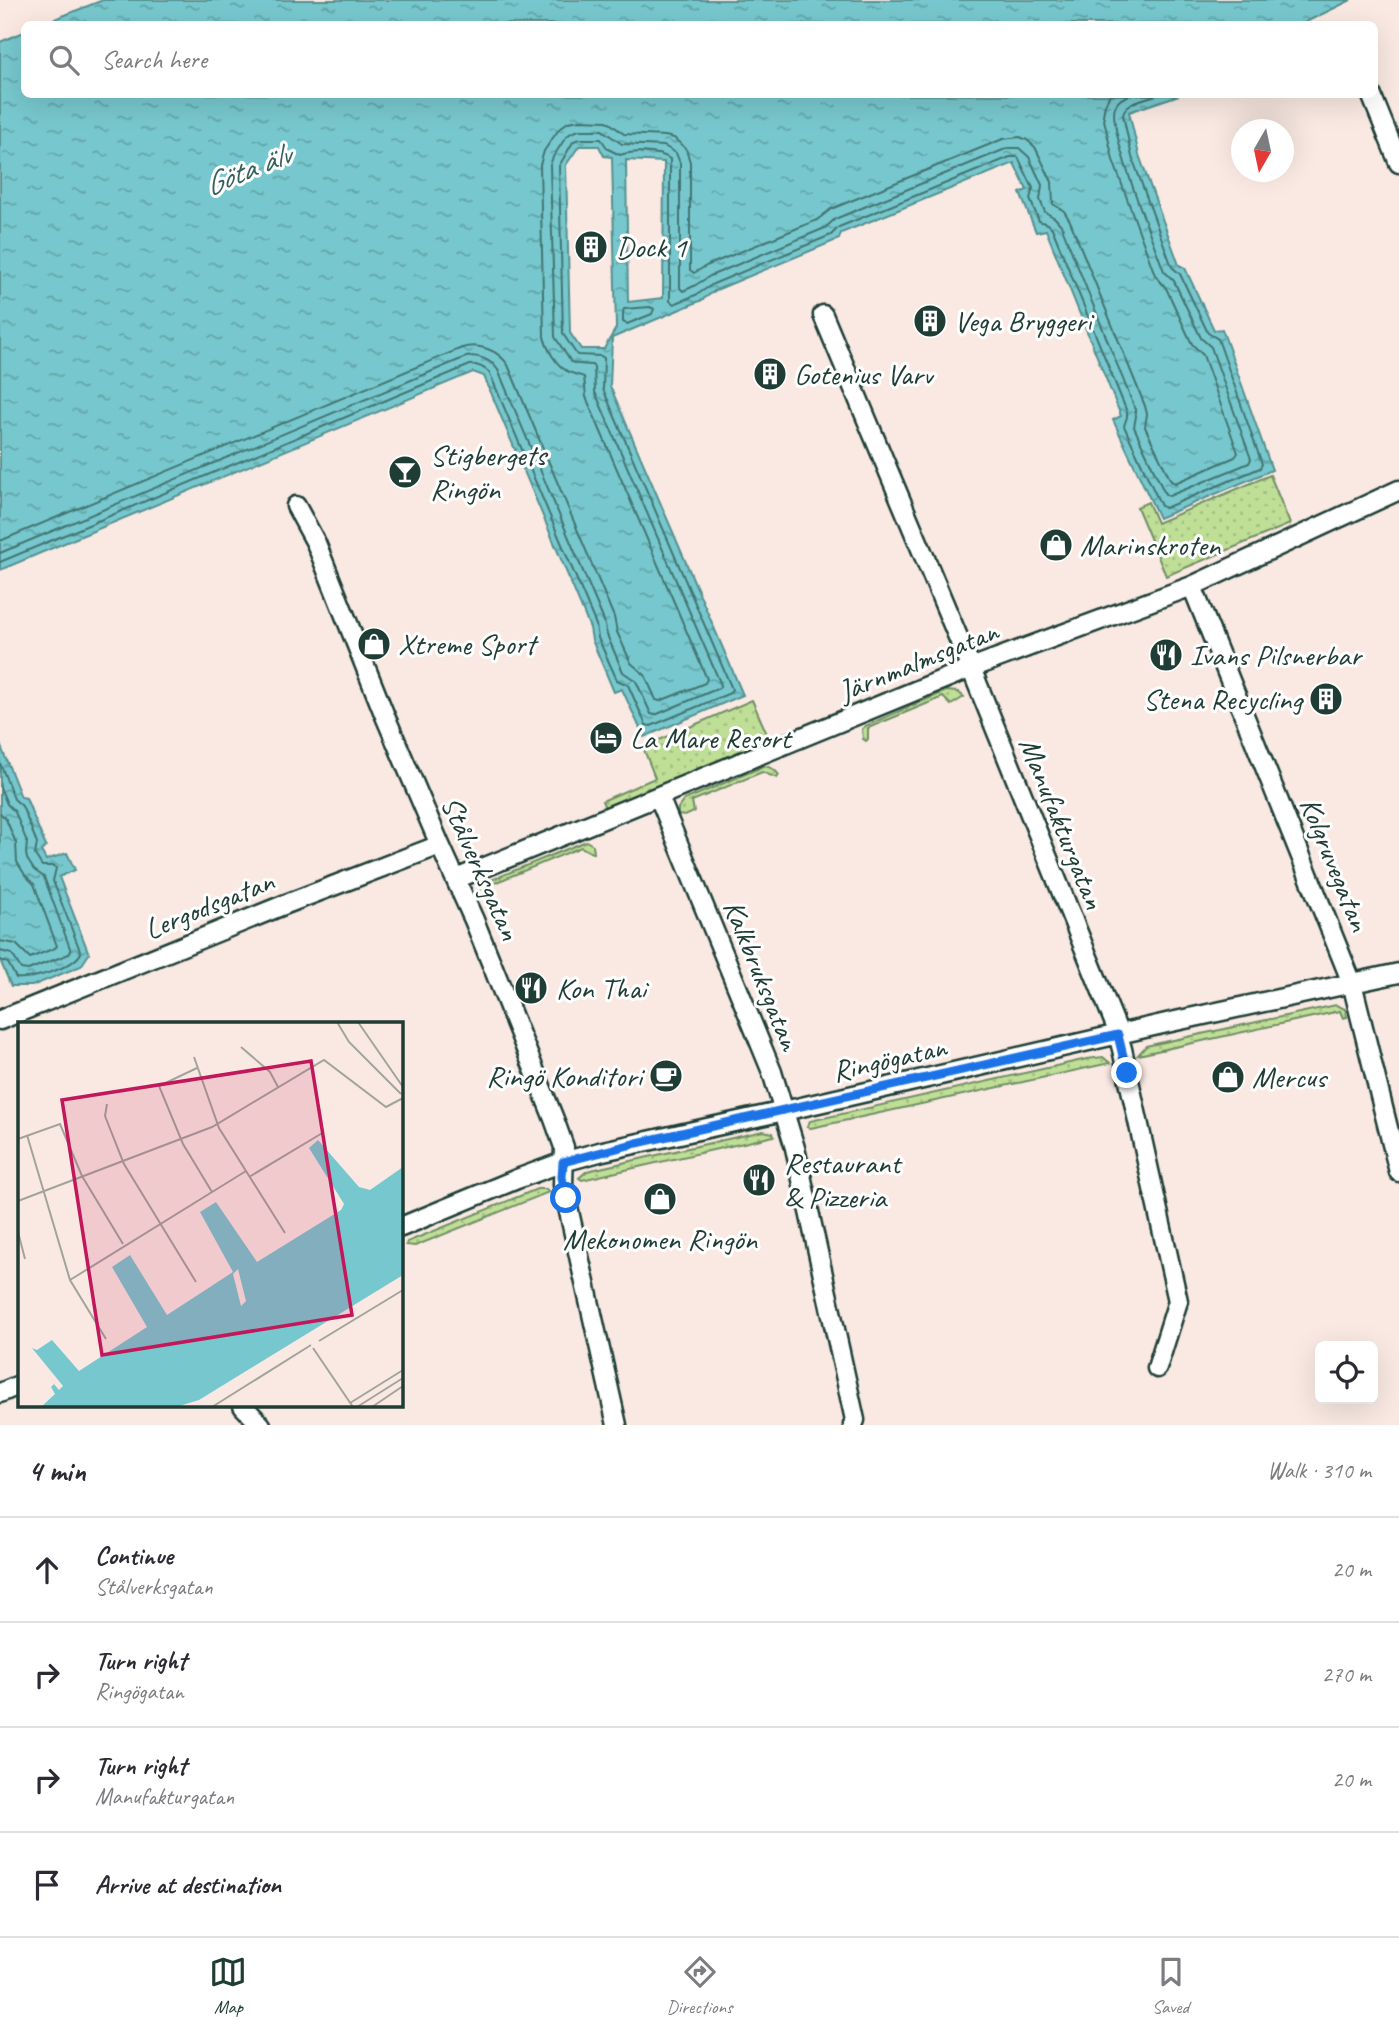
<!DOCTYPE html>
<meta charset="utf-8">
<style>
body{margin:0;font-family:Caveat,sans-serif;background:#f2f2f3;color:#2b2b33}
.controls{position:absolute;right:21px;bottom:21px;display:grid;overflow:hidden;border-radius:10px;box-shadow:0 7px 28px #0002}
.controls button{width:63px;height:63px;display:grid;place-items:center;padding:0;border:0;border-bottom:2px solid #e1e1e2;background:#fff;color:#2b2b33;font:35px sans-serif}
.compass{position:absolute;left:1231px;top:119px;width:63px;height:63px;border-radius:50%;background:#fff;box-shadow:0 7px 28px #0002;rotate:189deg}
.stop{position:absolute;width:21px;height:21px;margin:-16px;border:5px solid #1a73e8;border-radius:50%;background:#fff}
.stop.end{background:#1a73e8;border-color:#fff;box-shadow:0 2px 7px #0008}
.list{margin:0;padding:0;list-style:none}
h2{display:flex;justify-content:space-between;align-items:center;height:91px;margin:0;padding:0 28px;font-size:30px}
h2 small{font-size:23px;font-weight:400;color:#7c7c81}
.list li{display:grid;grid-template-columns:46px 1fr auto;gap:21px;align-items:center;box-sizing:border-box;height:105px;padding:0 28px;border-top:2px solid #e1e1e2}
.list b{display:block;font-size:26px;white-space:nowrap}
.list p{margin:0;font-size:23px;white-space:nowrap;color:#7c7c81}
.list em{font-size:23px;font-style:normal;color:#7c7c81}
.icon{flex:none;width:38px;height:38px;fill:none;stroke:currentColor;stroke-width:2;stroke-linecap:round;stroke-linejoin:round}
.map{position:relative;flex:none;width:1399px;height:1425px;overflow:hidden}
.search{position:absolute;background:#fff;box-shadow:0 7px 28px #0002;left:21px;right:21px;top:21px;height:77px;display:flex;align-items:center;gap:18px;box-sizing:border-box;padding:0 24px;border-radius:10px;color:#7c7c81;font-size:26px}
.sheet{height:511px;background:#fff}
nav{display:flex;justify-content:space-around;align-items:center;box-sizing:border-box;height:98px;border-top:2px solid #e1e1e2;background:#fff;font-size:19px;color:#7c7c81}
nav a{display:grid;justify-items:center;gap:4px}
nav .on{color:#1f3d34}
.map>svg:first-child{display:block}
.grass{fill:url(#grass-dots);stroke:#6f8e65;stroke-width:2}
.water{fill:url(#water-ripples);stroke:#549090;stroke-width:2;fill-rule:evenodd}
.lines{fill:none;stroke-linecap:round;stroke-linejoin:round}
.shore{stroke:#427572;stroke-width:2}
.minor-casing{stroke:#1f3d34;stroke-width:23}
.minor{stroke:#fff;stroke-width:18}
.route{stroke:#1a73e8;stroke-width:9}
.labels{text-anchor:middle;stroke-width:6;stroke-linejoin:round;paint-order:stroke}
.poi-label{font-size:30px;fill:#1f3d34;stroke:#fff;text-anchor:start}
.street-label{font-size:30px;fill:#1f3d34;stroke:#fff}
.water-label{font-size:32px;font-style:italic;fill:#35605a;stroke:#fff}
.inset-road{fill:none;stroke:#a2a49c;stroke-width:2}
.view{fill:#c2185b;fill-opacity:0.15;stroke:#c2185b;stroke-width:3.5}
.inset-edge{fill:none;stroke:#1f3d34;stroke-width:3.5}
</style>
<div class="map">
<svg width="1399" height="1425" viewBox="0 0 1399 1425">
<defs>
<pattern id="grass-dots" width="8" height="8" patternUnits="userSpaceOnUse" patternTransform="scale(1.75)"><rect width="8" height="8" fill="#bfde96"/><path d="M2 2h.1M6 6h.1" fill="none" stroke="#a4bf82" stroke-width="1.8" stroke-linecap="round"/></pattern>
<pattern id="water-ripples" width="26" height="14" patternUnits="userSpaceOnUse" patternTransform="scale(1.75)"><rect width="26" height="14" fill="#77c8ce"/><path d="M2 4q2-2 4 0t4 0M15 11q2-2 4 0t4 0" fill="none" stroke="#61a4a8"/></pattern>
</defs>
<rect width="100%" height="100%" fill="#f9e9e2"/>
<filter id="ink" filterUnits="userSpaceOnUse"><feTurbulence type="fractalNoise" baseFrequency=".0143" numOctaves="2"/><feDisplacementMap in="SourceGraphic" scale="14" xChannelSelector="R" yChannelSelector="G"/><feConvolveMatrix kernelMatrix="1 2 1 2 8 2 1 2 1" color-interpolation-filters="sRGB"/></filter>
<g filter="url(#ink)">
<!-- grass -->
<path class="grass" d="M 1270,475 L 1290,524 L 1166,576 L 1137,507 L 1148,502 L 1157,523 Z
M 946,691 L 958,692 L 964,697 L 951,705 L 943,697 L 868,728 L 868,739 L 866,741 L 863,739 L 862,729 L 865,726 Z
M 752,700 L 770,741 L 607,812 L 602,801 L 655,778 L 643,747 Z
M 764,766 C 771,767 775,769 779,775 L 777,778 L 762,772 L 692,801 L 694,812 L 685,816 L 678,815 L 678,808 L 684,800 Z
M 586,841 L 593,845 L 594,853 L 592,853 L 581,847 L 487,886 L 489,895 L 477,900 C 475,893 479,887 484,883 Z
M 1336,1005 L 1345,1009 L 1347,1017 L 1343,1018 L 1340,1011 L 1138,1055 L 1146,1046 Z
M 1103,1057 L 1110,1063 L 811,1128 L 807,1127 L 810,1121 L 1087,1059 Z
M 763,1131 L 773,1133 L 774,1136 L 582,1180 L 579,1178 L 587,1171 Z
M 537,1189 L 546,1189 L 549,1192 L 415,1246 L 406,1245 L 407,1242 Z"/>
<!-- water -->
<path class="water" d="M 103,0 L 1351,0 L 1302,24 L 42,24 Z
M 24,32 L 24,94 L 1179,95 L 1129,112 L 1139,155 L 1179,265 L 1185,268 L 1214,330 L 1222,329 L 1272,470 L 1159,518 L 1113,420 L 1121,416 L 1046,230 L 1036,232 L 1020,193 L 1027,190 L 1014,163 L 841,233 L 839,239 L 716,290 L 702,300 L 612,338 L 610,386 L 743,695 L 644,737 L 622,689 L 614,692 L 592,640 L 590,628 L 484,376 L 473,372 L 0,570 L 0,42 ZM 579,146 L 599,146 L 604,156 L 612,157 L 616,328 L 604,349 L 581,349 L 570,333 L 566,165 ZM 626,160 L 664,162 L 663,298 L 628,302 Z
M 0,744 L 21,797 L 26,798 L 46,847 L 41,851 L 46,860 L 67,853 L 75,870 L 59,877 L 89,954 L 81,966 L 32,986 L 11,986 L 0,960 Z"/>
<g class="lines">
<!-- shore -->
<path class="shore" d="M 650,307 L 654,309 L 652,314 L 627,324 L 623,322 L 623,312 L 624,309 Z
M 0,541 L 462,348 C 479,343 498,350 508,365 L 614,617 L 617,632 L 631,663 L 645,675 L 656,700 L 660,701 L 705,683 L 707,679 L 586,397 L 584,377 C 579,375 572,374 567,371 C 556,365 547,349 544,337 L 540,165 L 544,151 L 559,129 L 568,122 L 580,120 L 607,121 L 624,134 L 665,136 L 674,138 L 686,149 L 690,162 L 690,270 L 694,273 L 706,266 L 817,220 L 831,209 L 1003,139 L 1020,137 L 1027,140 L 1035,147 L 1052,182 L 1053,204 L 1064,211 L 1070,221 L 1145,406 L 1147,414 L 1145,427 L 1171,481 L 1175,483 L 1235,457 L 1238,453 L 1203,355 L 1192,344 L 1166,288 L 1155,275 L 1113,160 L 1103,115 L 1105,105 L 1110,94
M 0,553 L 466,357 C 478,354 491,360 498,370 L 604,621 L 607,635 L 623,672 L 636,681 L 651,714 L 655,715 L 719,688 L 721,685 L 595,392 L 594,367 L 592,365 L 578,364 L 571,362 L 555,337 L 550,165 L 553,157 L 566,137 L 571,133 L 579,130 L 602,130 L 622,144 L 664,146 L 676,153 L 680,163 L 680,288 L 683,291 L 694,286 L 710,276 L 825,228 L 835,219 L 1008,148 L 1019,148 L 1029,157 L 1042,185 L 1040,200 L 1045,212 L 1055,218 L 1061,225 L 1135,409 L 1136,416 L 1134,427 L 1165,494 L 1169,496 L 1249,463 L 1251,459 L 1211,347 L 1201,338 L 1174,281 L 1164,271 C 1154,244 1107,128 1115,107 C 1118,99 1125,97 1132,94
M 0,562 L 470,365 C 477,364 486,368 490,374 L 596,625 L 598,638 L 617,680 L 628,685 L 646,725 L 651,726 L 730,693 L 732,689 L 603,389 L 604,358 L 601,356 L 577,355 L 563,334 L 559,166 L 573,142 L 578,139 L 601,139 L 608,149 L 620,155 C 632,151 659,151 670,159 L 670,301 L 674,304 L 698,294 L 713,284 L 831,235 L 839,227 L 1010,157 L 1018,157 L 1033,188 L 1030,199 L 1039,221 L 1048,224 L 1052,228 L 1127,412 L 1127,417 L 1124,426 L 1161,506 L 1165,508 L 1260,468 L 1262,464 L 1218,339 L 1208,333 L 1180,274 L 1172,267 L 1132,157 L 1123,115 C 1125,101 1146,99 1159,94
M 0,763 L 14,799 L 22,806 L 37,843 L 35,855 L 42,866 L 54,866 L 56,868 L 53,881 L 81,953 C 73,968 32,980 16,978 L 8,963 L 0,960
M 0,787 L 7,804 L 15,812 L 27,842 L 26,853 L 27,859 L 34,870 L 44,877 L 71,951 L 69,954 L 28,970 L 21,969 L 12,954 L 0,951
M 0,813 L 6,819 L 16,843 L 17,862 L 25,875 L 34,884 L 57,946 L 55,948 L 30,958 L 16,944 L 0,941"/>
<defs>
<path id="minor" d="M 1371,94 L 1399,163
M 823,315 L 971,668 L 1115,1024 L 1122,1049 L 1178,1301 L 1157,1368
M 296,506 L 316,543 L 385,716 L 440,845 L 474,920 L 554,1119 L 564,1147 L 563,1185 L 617,1425
M 1192,586 L 1352,983 L 1399,1172
M 659,797 L 772,1072 L 795,1148 L 855,1420 L 853,1425
M 456,879 L 971,668 L 1192,586 L 1399,490
M 0,1020 L 286,904 L 440,845
M 401,1227 L 517,1179 L 563,1162 L 603,1151 L 784,1111 L 1171,1022 L 1399,973
M 0,1393 L 19,1385
M 243,1406 L 261,1425"/>
</defs>
<!-- minor casing -->
<use href="#minor" class="minor-casing"/>
<!-- minor -->
<use href="#minor" class="minor"/>
</g>
</g>
<g class="lines" filter="url(#ink)">
<!-- route -->
<path class="route" d="M 566,1198 L 562,1177 L 563,1162 L 637,1143 L 1118,1035 L 1127,1073"/>
</g>
<!-- icons -->
<defs>
<symbol id="building-disc" viewBox="-11 -11 22 22"><circle r="9.5" fill="#1f3d34" stroke="#fff"/><path d="M-4-6H4V6H1V3H-1V6H-4ZM-2.5-4.3h1.7v1.8h-1.7ZM.8-4.3h1.7v1.8H.8ZM-2.5-1h1.7V.8h-1.7ZM.8-1h1.7V.8H.8Z" fill="#fff"/></symbol>
<symbol id="bar-disc" viewBox="-11 -11 22 22"><circle r="9.5" fill="#1f3d34" stroke="#fff"/><path d="M-6-5H6L.8 .8V4.5H3.5V6h-7V4.5H-.8V.8Z" fill="#fff"/></symbol>
<symbol id="shop-disc" viewBox="-11 -11 22 22"><circle r="9.5" fill="#1f3d34" stroke="#fff"/><path d="M-5-2.5h2.3a2.7 3.5 0 0 1 5.4 0H5L5.5 6h-11ZM-1.5-2.5h3a1.5 2.3 0 0 0-3 0Z" fill="#fff"/></symbol>
<symbol id="restaurant-disc" viewBox="-11 -11 22 22"><circle r="9.5" fill="#1f3d34" stroke="#fff"/><path d="M-5-6h1v4h1v-4h1v4h1v-4h1v5L-1.5 .5V6h-2V.5L-5-1ZM5-6V6H3V1.5H1.5Q1.5-4 5-6Z" fill="#fff"/></symbol>
<symbol id="hotel-disc" viewBox="-11 -11 22 22"><circle r="9.5" fill="#1f3d34" stroke="#fff"/><path d="M-6-4.5h1.5V1H6V5H4.5V3h-9V5H-6ZM-4 0a1.8 1.8 0 1 1 3.6 0ZM.5 0V-2.5h3Q6-2.5 6 0Z" fill="#fff"/></symbol>
<symbol id="cafe-disc" viewBox="-11 -11 22 22"><circle r="9.5" fill="#1f3d34" stroke="#fff"/><path d="M-5.5-4.5H6V0H3Q3 3.5 0 3.5H-2.5Q-5.5 3.5-5.5 0ZM3-3.2v2h1.7v-2ZM-6 4.5H4V6H-6Z" fill="#fff"/></symbol>
</defs>
<g fill-rule="evenodd">
<use href="#building-disc" x="572" y="228" width="38" height="38"/>
<use href="#building-disc" x="911" y="302" width="38" height="38"/>
<use href="#building-disc" x="751" y="355" width="38" height="38"/>
<use href="#bar-disc" x="386" y="453" width="38" height="38"/>
<use href="#shop-disc" x="1037" y="526" width="38" height="38"/>
<use href="#shop-disc" x="355" y="625" width="38" height="38"/>
<use href="#restaurant-disc" x="1147" y="636" width="38" height="38"/>
<use href="#building-disc" x="1307" y="680" width="38" height="38"/>
<use href="#hotel-disc" x="587" y="719" width="38" height="38"/>
<use href="#restaurant-disc" x="512" y="969" width="38" height="38"/>
<use href="#cafe-disc" x="647" y="1057" width="38" height="38"/>
<use href="#shop-disc" x="1209" y="1058" width="38" height="38"/>
<use href="#restaurant-disc" x="740" y="1161" width="38" height="38"/>
<use href="#shop-disc" x="641" y="1180" width="38" height="38"/>
</g>
<g class="labels">
<!-- poi labels -->
<g class="poi-label">
<text x="616" y="257">Dock 1</text>
<text x="954" y="331">Vega Bryggeri</text>
<text x="794" y="384">Gotenius Varv</text>
<text x="430" y="465">Stigbergets<tspan x="430" dy="34">Ringön</tspan></text>
<text x="1080" y="555">Marinskroten</text>
<text x="398" y="654">Xtreme Sport</text>
<text x="1190" y="665">Ivans Pilsnerbar</text>
<text x="1302" y="709" text-anchor="end">Stena Recycling</text>
<text x="630" y="748">La Mare Resort</text>
<text x="556" y="998">Kon Thai</text>
<text x="642" y="1086" text-anchor="end">Ringö Konditori</text>
<text x="1252" y="1087">Mercus</text>
<text x="784" y="1173">Restaurant<tspan x="784" dy="34">&amp; Pizzeria</tspan></text>
<text x="660" y="1249" text-anchor="middle">Mekonomen Ringön</text>
</g>
<!-- street labels -->
<g class="street-label">
<text transform="translate(918 661) rotate(-22)" y="10">Järnmalmsgatan</text>
<text transform="translate(1062 823) rotate(68)" y="10">Manufakturgatan</text>
<text transform="translate(1335 864) rotate(68)" y="10">Kolgruvegatan</text>
<text transform="translate(481 868) rotate(66)" y="10">Stålverksgatan</text>
<text transform="translate(209 905) rotate(-22)" y="10">Lergodsgatan</text>
<text transform="translate(762 975) rotate(68)" y="10">Kalkbruksgatan</text>
<text transform="translate(889 1059) rotate(-13)" y="10">Ringögatan</text>
</g>
<!-- water labels -->
<g class="water-label">
<text transform="translate(247 169) rotate(-22)" y="11">Göta älv</text>
</g>
</g>
<!-- overview -->
<g transform="translate(18 1022)">
<rect width="385" height="385" fill="#f9e9e2"/>
<path d="M 300,118 L 341,165 L 352,168 L 385,145 L 385,253 L 181,378 L 158,385 L 23,385 L 37,372 L 33,365 L 36,362 L 41,368 L 45,364 L 14,326 L 19,328 L 34,318 L 61,349 L 129,305 L 94,245 L 112,233 L 149,293 L 215,250 L 182,190 L 198,180 L 239,240 L 323,188 L 326,182 L 291,126 ZM 220,247 L 228,279 L 223,284 L 215,252 Z" fill="#77c8ce" fill-rule="evenodd"/>
<path class="inset-road" d="M 319,0 L 331,20 L 383,72M 340,0 L 385,65M 223,25 L 252,50 L 260,65M 176,35 L 201,106 L 267,211M 179,46 L 141,64 L 165,122 L 194,170M 89,82 L 87,94 L 106,142 L 178,260M 9,113 L 52,258 L 88,317M 0,117 L 42,102 L 64,154 L 105,222M 231,155 L 306,110M 0,179 L 194,105 L 306,38 L 368,85 L 385,76M 0,210 L 7,237M 52,258 L 228,149M 301,319 L 385,268M 295,326 L 335,385M 332,381 L 385,348M 194,385 L 293,323M 339,385 L 385,356M 354,385 L 385,364"/>
<path class="view" d="M 293,39 L 334,293 L 84,333 L 44,78 Z"/>
<rect width="385" height="385" class="inset-edge"/>
</g>
</svg>
<div class="controls">
<button><svg class="icon" aria-label="locate" viewBox="0 0 24 24"><circle cx="12" cy="12" r="6"/><path d="M12 2v4M12 18v4M2 12h4M18 12h4"/></svg></button>
</div>
<svg class="compass" viewBox="-18 -18 36 36"><path d="M0-13l5 13h-10z" fill="#e53935"/><path d="M0 13l5-13h-10z" fill="#7c7c81"/></svg>
<div class="stop" style="left:566px;top:1198px"></div>
<div class="stop end" style="left:1127px;top:1073px"></div>
<div class="search"><svg class="icon" aria-label="search" viewBox="0 0 24 24"><circle cx="10" cy="10" r="6"/><path d="M15 15l6 6"/></svg>Search here</div>
</div>
<section class="sheet">
<h2>4 min<small>Walk · 310 m</small></h2>
<ul class="list">
<li><svg class="icon" aria-label="ahead" viewBox="0 0 24 24"><path d="M12 20V5M6 11l6-6 6 6"/></svg><div><b>Continue</b><p>Stålverksgatan</p></div><em>20 m</em></li>
<li><svg class="icon" aria-label="right" viewBox="0 0 24 24"><path d="M7 20v-9h11M14 6l5 5-5 5"/></svg><div><b>Turn right</b><p>Ringögatan</p></div><em>270 m</em></li>
<li><svg class="icon" aria-label="right" viewBox="0 0 24 24"><path d="M7 20v-9h11M14 6l5 5-5 5"/></svg><div><b>Turn right</b><p>Manufakturgatan</p></div><em>20 m</em></li>
<li><svg class="icon" aria-label="arrive" viewBox="0 0 24 24"><path d="M6 21V4h12l-3 4 3 4H6"/></svg><div><b>Arrive at destination</b></div></li>
</ul>
</section>
<nav>
<a class="on"><svg class="icon" aria-label="map" viewBox="0 0 24 24"><path d="M3 6l6-2 6 2 6-2v14l-6 2-6-2-6 2zM9 4v14M15 6v14"/></svg>Map</a>
<a><svg class="icon" aria-label="directions" viewBox="0 0 24 24"><path d="M12 3l9 9-9 9-9-9zM9 14v-3h6M13 9l2 2-2 2"/></svg>Directions</a>
<a><svg class="icon" aria-label="saved" viewBox="0 0 24 24"><path d="M7 4h10v16l-5-4-5 4z"/></svg>Saved</a>
</nav>
